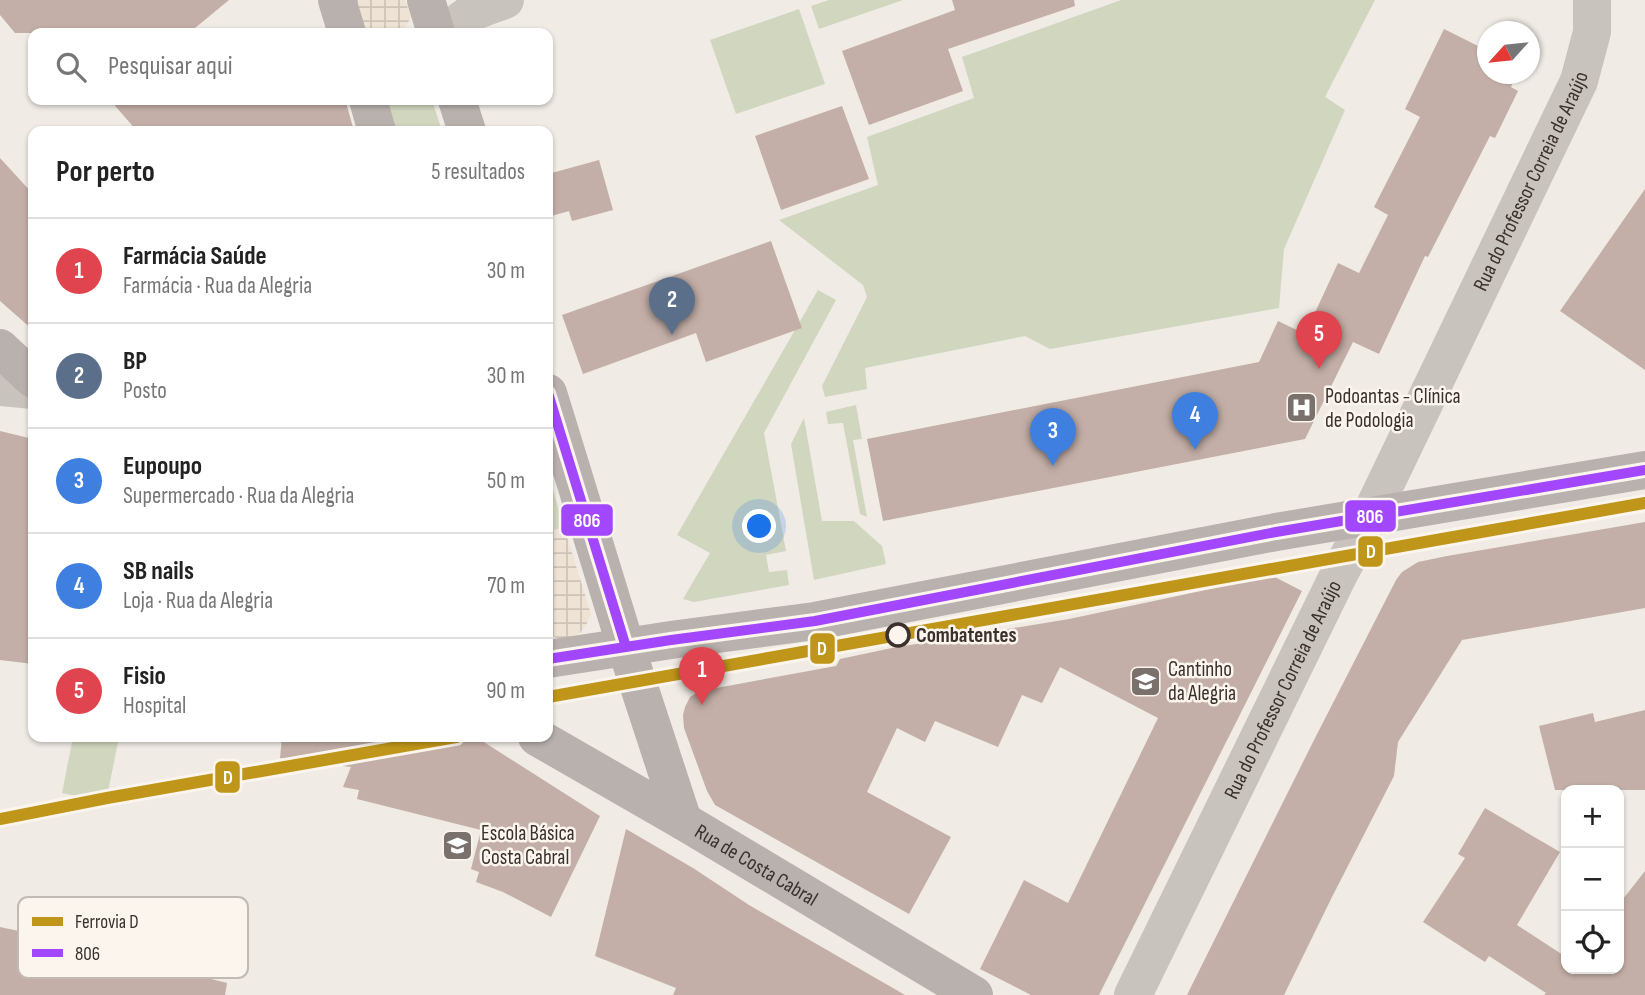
<!DOCTYPE html>
<html lang="pt">
<meta charset="utf-8">
<style>
body{margin:0;font-family:"Sofia Sans Condensed",sans-serif;background:#f6f6f6;color:#222}
.controls{position:absolute;right:21px;bottom:21px;display:grid;overflow:hidden;border-radius:14px;box-shadow:0 2px 5px #0004}
.controls button{width:63px;height:63px;display:grid;place-items:center;padding:0;border:0;border-bottom:2px solid #e0e0e0;background:#fff;color:#222;font:35px sans-serif}
.compass{position:absolute;left:1477px;top:21px;width:63px;height:63px;border-radius:50%;background:#fff;box-shadow:0 2px 5px #0004;rotate:243deg}
.you{position:absolute;left:760px;top:527px;width:24px;height:24px;margin:-18px;border:5px solid #fff;border-radius:50%;background:#1a73e8;box-shadow:0 0 0 10px #1a73e833}
.badge{display:grid;place-items:center;width:46px;height:46px;border-radius:50%;background:#7a716c;color:#fff;font-size:23px;font-weight:700}
.pin{position:absolute;translate:-50% -58px;filter:drop-shadow(0 2px 4px #0008)}
.pin::after{content:'';position:absolute;top:37px;width:24px;height:21px;background:inherit;clip-path:polygon(0 0,100% 0,50% 100%)}
.list{margin:0;padding:0;list-style:none}
h2{display:flex;justify-content:space-between;align-items:center;height:91px;margin:0;padding:0 28px;font-size:30px}
h2 small{font-size:23px;font-weight:400;color:#767676}
.list li{display:grid;grid-template-columns:46px 1fr auto;gap:21px;align-items:center;box-sizing:border-box;height:105px;padding:0 28px;border-top:2px solid #e0e0e0}
.list b{display:block;font-size:26px;white-space:nowrap}
.list p{margin:0;font-size:23px;white-space:nowrap;color:#767676}
.list em{font-size:23px;font-style:normal;color:#767676}
.icon{flex:none;width:38px;height:38px;fill:none;stroke:currentColor;stroke-width:2;stroke-linecap:round;stroke-linejoin:round}
.map{position:relative;flex:none;width:1645px;height:995px;overflow:hidden}
.search{position:absolute;background:#fff;box-shadow:0 2px 5px #0004;left:28px;top:28px;width:525px;height:77px;display:flex;align-items:center;gap:18px;box-sizing:border-box;padding:0 24px;border-radius:14px;color:#767676;font-size:26px}
.panel{position:absolute;background:#fff;box-shadow:0 2px 5px #0004;left:28px;top:126px;width:525px;height:616px;border-radius:14px}
.map>svg:first-child{display:block}
.green{fill:#d1d6bf}
.plaza{fill:url(#plaza-grid)}
.building{fill:#c3afa7}
.lines{fill:none;stroke-linecap:round;stroke-linejoin:round}
.minor{stroke:#c9c3be;stroke-width:38}
.major{stroke:#b8b1ad;stroke-width:38}
.bus-1-casing{stroke:#fbf5ee;stroke-width:16}
.bus-1{stroke:#a347ff;stroke-width:10}
.rail-1-casing{stroke:#fbf5ee;stroke-width:18}
.rail-1{stroke:#c0961a;stroke-width:12}
.stop-dot{fill:#fbf5ee;stroke:#3b302b;stroke-width:3.5}
.labels{text-anchor:middle;stroke-width:5;stroke-linejoin:round;paint-order:stroke}
.street-label{font-size:21px;fill:#3b302b;stroke:#fbf5ee}
.poi-label{font-size:21px;fill:#3b302b;stroke:#fbf5ee;text-anchor:start}
.stop-label{font-size:21px;font-weight:bold;fill:#3b302b;stroke:#fbf5ee;text-anchor:start}
.key{fill:#fbf5ee;stroke:#c1bab4;stroke-width:2}
.key-label{font-size:19px;fill:#3b302b}
.line-badge{stroke:#fbf5ee;stroke-width:2.5}
.badge-label{font-size:19px;text-anchor:middle;font-weight:bold;fill:#fff}
</style>
<div class="map">
<svg width="1645" height="995" viewBox="0 0 1645 995">
<defs>
<pattern id="plaza-grid" width="8" height="8" patternUnits="userSpaceOnUse" patternTransform="scale(1.75)"><rect width="8" height="8" fill="#eee3d5"/><path d="M0 4h8M4 0v8" fill="none" stroke="#cdc3b7"/></pattern>
</defs>
<rect width="100%" height="100%" fill="#f0ebe5"/>
<!-- green -->
<path class="green" d="M 829,0 L 903,0 L 819,29 L 811,6 Z
M 1121,0 L 1375,0 L 1325,97 L 1345,110 L 1284,249 L 1279,308 L 1050,349 L 1025,336 L 865,368 L 867,389 L 825,397 L 822,386 L 867,297 L 863,285 L 779,220 L 878,185 L 867,137 L 974,98 L 962,57 Z
M 799,9 L 825,84 L 736,114 L 710,40 Z
M 396,100 L 432,100 L 442,131 L 393,131 L 385,103 Z
M 818,290 L 836,300 L 764,433 L 786,551 L 766,555 L 769,572 L 787,570 L 789,585 L 694,602 L 683,599 L 710,553 L 677,535 Z
M 856,405 L 862,439 L 853,440 L 867,517 L 860,514 L 843,423 L 828,424 L 826,412 Z
M 804,418 L 822,521 L 854,521 L 882,546 L 886,564 L 814,580 L 791,444 Z
M 548,473 L 564,527 L 548,532 Z
M 73,737 L 119,737 L 106,802 L 62,793 Z"/>
<!-- plaza -->
<path class="plaza" d="M 351,0 L 405,0 L 411,17 L 405,28 L 398,33 L 364,33 Z
M 564,527 L 591,614 L 586,625 L 580,633 L 575,636 L 560,639 L 554,637 L 548,631 L 548,532 Z"/>
<!-- building -->
<path class="building" d="M 0,0 L 229,0 L 189,33 L 15,33 L 0,15 Z
M 952,0 L 1074,0 L 1075,6 L 948,49 L 963,91 L 869,125 L 842,51 L 955,10 Z
M 1444,29 L 1488,51 L 1488,74 L 1517,74 L 1511,87 L 1518,91 L 1495,138 L 1490,136 L 1428,257 L 1425,256 L 1379,354 L 1353,342 L 1305,439 L 883,521 L 867,439 L 1259,362 L 1278,321 L 1305,334 L 1338,263 L 1359,273 L 1388,215 L 1374,207 L 1420,117 L 1405,109 Z
M 110,100 L 347,100 L 347,106 L 354,131 L 137,131 Z
M 842,106 L 869,179 L 781,210 L 755,136 Z
M 0,158 L 33,194 L 33,330 L 0,301 Z
M 599,160 L 613,210 L 572,221 L 569,211 L 548,217 L 548,174 Z
M 1645,189 L 1645,370 L 1560,311 Z
M 771,241 L 802,328 L 706,362 L 696,333 L 583,374 L 562,315 Z
M 0,431 L 33,439 L 33,664 L 0,660 Z
M 1645,522 L 1645,608 L 1462,640 L 1398,742 L 1394,776 L 1332,897 L 1284,995 L 1187,995 L 1313,742 L 1396,580 L 1402,572 L 1418,562 L 1447,556 Z
M 1269,574 L 1302,591 L 1099,995 L 1031,995 L 980,969 L 1024,880 L 1068,903 L 1158,718 L 1060,667 L 1042,703 L 1022,695 L 998,747 L 935,721 L 925,742 L 897,728 L 867,792 L 951,837 L 909,914 L 715,805 L 707,791 L 684,728 L 683,715 L 685,707 L 690,697 L 700,691 L 836,666 L 840,659 L 892,648 L 1069,619 L 1215,588 Z
M 1645,710 L 1645,790 L 1555,790 L 1539,726 L 1593,713 L 1595,722 Z
M 282,737 L 476,737 L 600,816 L 551,917 L 503,892 L 476,882 L 479,872 L 471,869 L 481,830 L 357,799 L 359,790 L 343,787 L 351,767 L 280,758 Z
M 1485,808 L 1560,852 L 1517,925 L 1566,957 L 1566,969 L 1619,969 L 1619,904 L 1645,871 L 1645,995 L 1544,995 L 1546,993 L 1489,956 L 1485,962 L 1423,922 L 1465,858 L 1458,854 Z
M 626,829 L 693,868 L 749,905 L 905,995 L 673,995 L 676,988 L 595,956 Z
M 0,927 L 33,934 L 227,983 L 225,995 L 0,995 Z"/>
<g class="lines">
<!-- minor -->
<g class="minor">
<path d="M 447,33 C 468,12 478,9 505,0"/>
<path d="M 0,387 L 33,390"/>
<path id="s1" d="M 1133,995 L 1339,574 L 1370,516 L 1579,81 L 1592,32 L 1592,0"/>
</g>
<!-- major -->
<g class="major">
<path d="M 337,0 L 347,33"/>
<path d="M 426,0 L 436,33"/>
<path d="M 368,100 L 377,131"/>
<path d="M 457,100 L 467,131"/>
<path d="M 0,348 L 33,379"/>
<path d="M 548,393 L 626,647 L 683,821"/>
<path d="M 548,659 L 671,640 L 815,621 L 1276,532 L 1645,470"/>
<path id="s2" d="M 537,737 L 683,821 L 974,995"/>
</g>
<defs>
<path id="bus-1" d="M 548,393 L 626,647
M 548,659 L 671,640 L 815,621 L 1276,532 L 1645,470"/>
</defs>
<!-- bus-1 casing -->
<use href="#bus-1" class="bus-1-casing"/>
<!-- bus-1 -->
<use href="#bus-1" class="bus-1"/>
<defs>
<path id="rail-1" d="M 548,697 L 1645,503
M 0,819 L 107,798 L 456,737"/>
</defs>
<!-- rail-1 casing -->
<use href="#rail-1" class="rail-1-casing"/>
<!-- rail-1 -->
<use href="#rail-1" class="rail-1"/>
</g>
<!-- icons -->
<defs>
<symbol id="hospital-square" viewBox="-11 -11 22 22"><rect x="-9" y="-9" width="18" height="18" rx="4" fill="#7a716c" stroke="#fbf5ee"/><path d="M-5-5h3v3.5h4V-5h3V5h-3V1.5h-4V5h-3Z" fill="#fff"/></symbol>
<symbol id="school-square" viewBox="-11 -11 22 22"><rect x="-9" y="-9" width="18" height="18" rx="4" fill="#7a716c" stroke="#fbf5ee"/><path d="M0-5L7-2L0 1L-7-2ZM-4 1L0 2.5L4 1V4Q0 6-4 4Z" fill="#fff"/></symbol>
</defs>
<g fill-rule="evenodd">
<use href="#hospital-square" x="1284" y="390" width="35" height="35"/>
<use href="#school-square" x="1128" y="664" width="35" height="35"/>
<use href="#school-square" x="440" y="828" width="35" height="35"/>
</g>
<!-- markers -->
<circle class="stop-dot" cx="898" cy="635" r="11"/>
<g class="labels">
<!-- street labels -->
<g class="street-label">
<text dy="7" stroke="none"><textPath href="#s1" startOffset="906">Rua do Professor Correia de Araújo</textPath></text>
<text dy="7" stroke="none"><textPath href="#s1" startOffset="340">Rua do Professor Correia de Araújo</textPath></text>
<text dy="7" stroke="none"><textPath href="#s2" startOffset="254">Rua de Costa Cabral</textPath></text>
</g>
<!-- poi labels -->
<g class="poi-label">
<text x="1325" y="403">Podoantas - Clínica<tspan x="1325" dy="24">de Podologia</tspan></text>
<text x="1168" y="676">Cantinho<tspan x="1168" dy="24">da Alegria</tspan></text>
<text x="481" y="840">Escola Básica<tspan x="481" dy="24">Costa Cabral</tspan></text>
</g>
<!-- stop labels -->
<g class="stop-label">
<text x="916" y="642">Combatentes</text>
</g>
</g>
<!-- legend -->
<rect x="18" y="897" width="230" height="81" rx="10" class="key"/>
<rect x="32" y="917" width="31" height="9" fill="#c0961a"/>
<rect x="32" y="949" width="31" height="8" fill="#a347ff"/>
<g class="key-label">
<text x="75" y="928">Ferrovia D</text>
<text x="75" y="960">806</text>
</g>
<g class="line-badge">
<rect x="1344" y="499" width="53" height="34" rx="7" fill="#a347ff"/>
<rect x="560" y="503" width="54" height="34" rx="7" fill="#a347ff"/>
<rect x="1357" y="535" width="27" height="33" rx="7" fill="#c0961a"/>
<rect x="809" y="632" width="27" height="33" rx="7" fill="#c0961a"/>
<rect x="214" y="760" width="27" height="34" rx="7" fill="#c0961a"/>
</g>
<g class="badge-label">
<text x="1370" y="523">806</text>
<text x="587" y="527">806</text>
<text x="1371" y="558">D</text>
<text x="822" y="655">D</text>
<text x="228" y="784">D</text>
</g>
</svg>
<div class="controls">
<button>+</button>
<button>−</button>
<button><svg class="icon" aria-label="locate" viewBox="0 0 24 24"><circle cx="12" cy="12" r="6"/><path d="M12 2v4M12 18v4M2 12h4M18 12h4"/></svg></button>
</div>
<svg class="compass" viewBox="-18 -18 36 36"><path d="M0-13l5 13h-10z" fill="#e53935"/><path d="M0 13l5-13h-10z" fill="#767676"/></svg>
<div class="you"></div>
<div class="pin badge" style="left:702px;top:705px;background:#e0444e">1</div>
<div class="pin badge" style="left:672px;top:335px;background:#5c6f8a">2</div>
<div class="pin badge" style="left:1053px;top:466px;background:#3f7fe0">3</div>
<div class="pin badge" style="left:1195px;top:450px;background:#3f7fe0">4</div>
<div class="pin badge" style="left:1319px;top:369px;background:#e0444e">5</div>
<div class="search"><svg class="icon" aria-label="search" viewBox="0 0 24 24"><circle cx="10" cy="10" r="6"/><path d="M15 15l6 6"/></svg>Pesquisar aqui</div>
<section class="panel">
<h2>Por perto<small>5 resultados</small></h2>
<ul class="list">
<li><span class="badge" style="background:#e0444e">1</span><div><b>Farmácia Saúde</b><p>Farmácia · Rua da Alegria</p></div><em>30 m</em></li>
<li><span class="badge" style="background:#5c6f8a">2</span><div><b>BP</b><p>Posto</p></div><em>30 m</em></li>
<li><span class="badge" style="background:#3f7fe0">3</span><div><b>Eupoupo</b><p>Supermercado · Rua da Alegria</p></div><em>50 m</em></li>
<li><span class="badge" style="background:#3f7fe0">4</span><div><b>SB nails</b><p>Loja · Rua da Alegria</p></div><em>70 m</em></li>
<li><span class="badge" style="background:#e0444e">5</span><div><b>Fisio</b><p>Hospital</p></div><em>90 m</em></li>
</ul>
</section>
</div>
